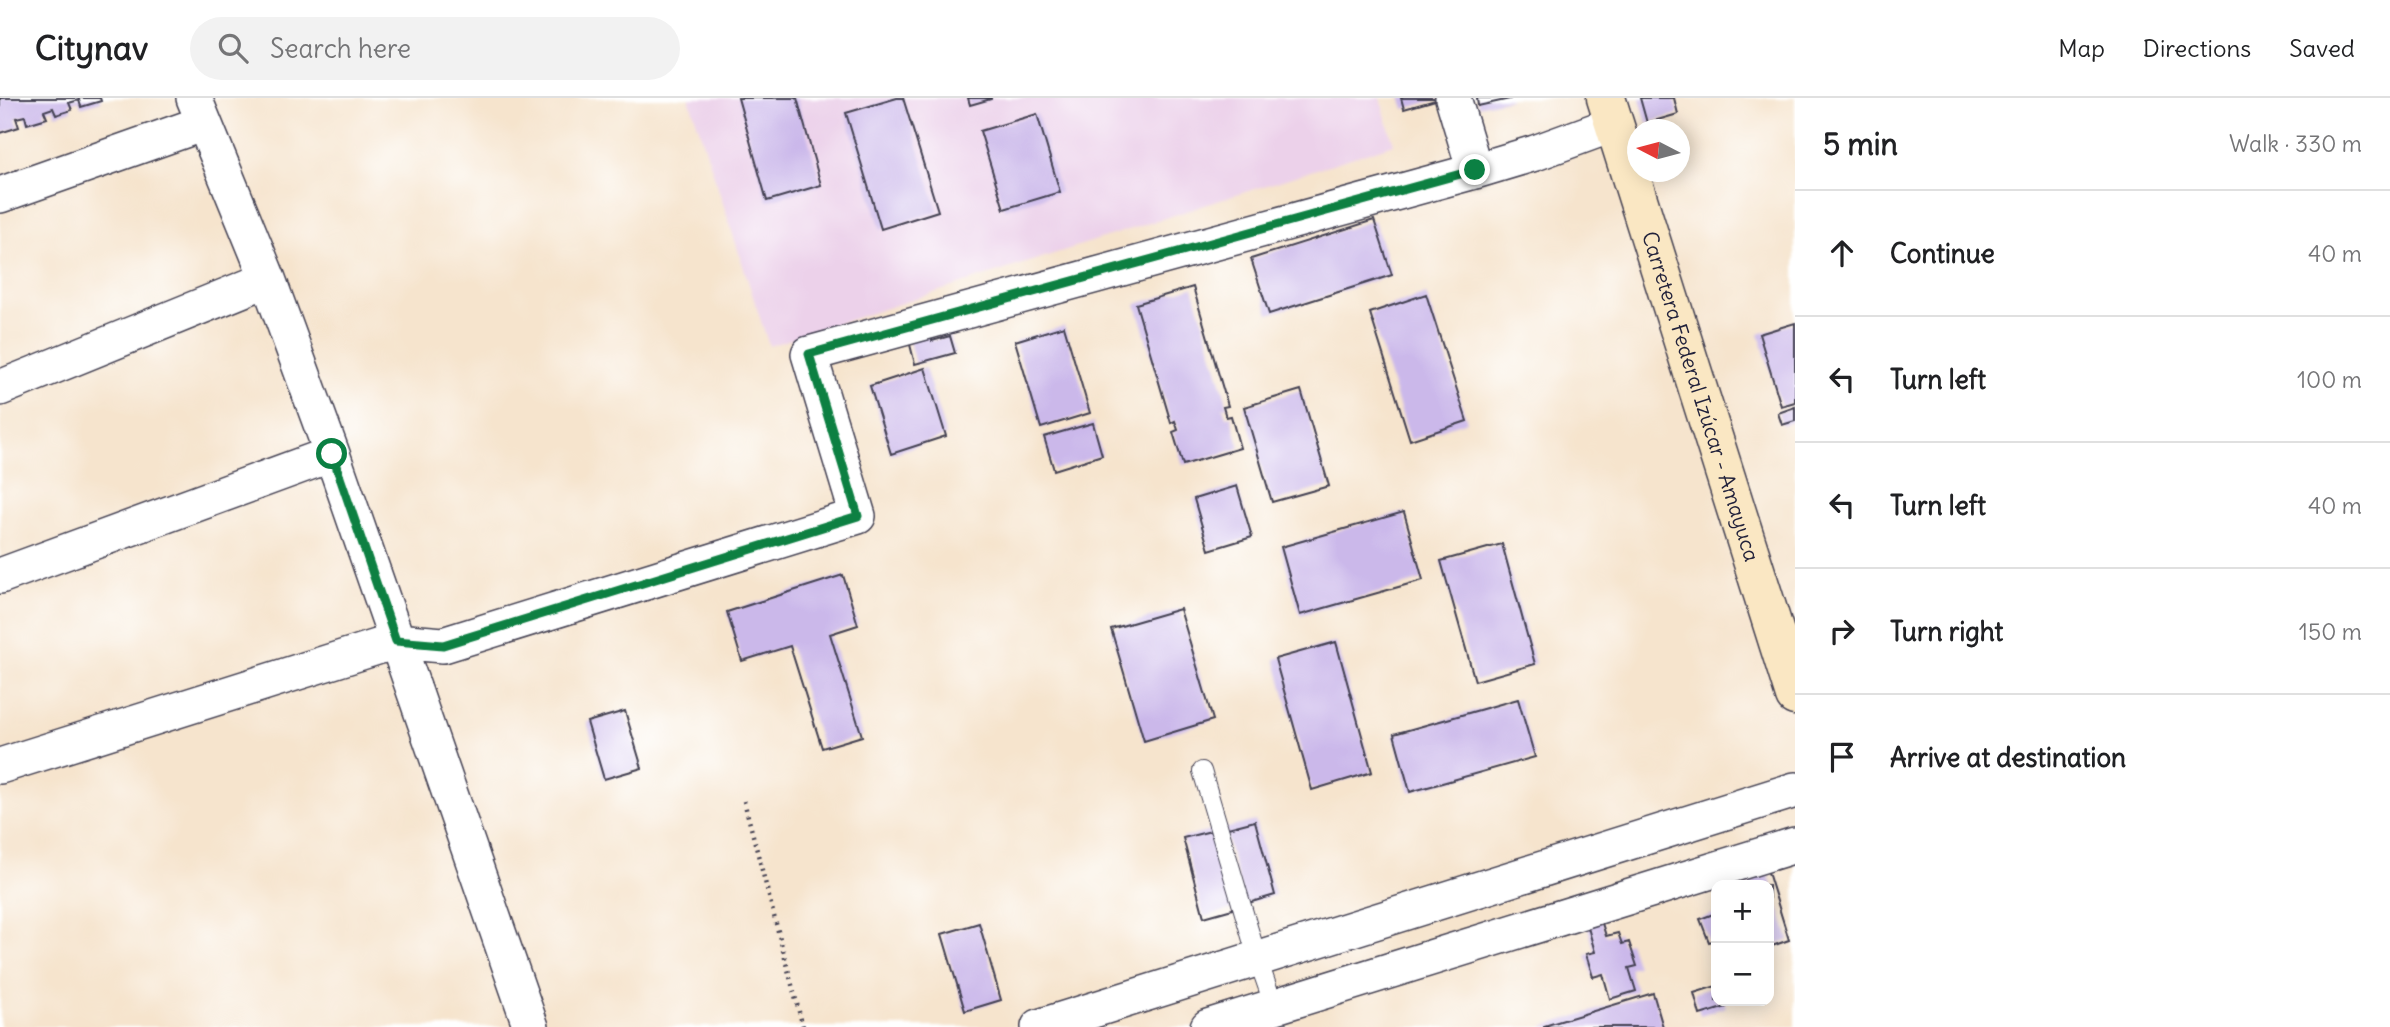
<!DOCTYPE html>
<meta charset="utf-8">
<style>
body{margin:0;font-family:Delius,sans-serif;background:#f2f2f2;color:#202124}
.controls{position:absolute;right:21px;bottom:21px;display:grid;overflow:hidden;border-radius:14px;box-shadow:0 4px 18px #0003}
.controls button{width:63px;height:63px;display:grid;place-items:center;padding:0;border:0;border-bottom:2px solid #e0e0e0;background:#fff;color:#202124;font:35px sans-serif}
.compass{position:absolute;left:1627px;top:21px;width:63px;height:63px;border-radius:50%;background:#fff;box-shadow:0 4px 18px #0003;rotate:276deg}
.stop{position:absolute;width:21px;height:21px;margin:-16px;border:5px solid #0b8043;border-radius:50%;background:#fff}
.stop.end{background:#0b8043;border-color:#fff;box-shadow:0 2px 7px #0008}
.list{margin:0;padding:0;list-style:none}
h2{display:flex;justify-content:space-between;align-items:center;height:91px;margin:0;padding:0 28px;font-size:30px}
h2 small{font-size:23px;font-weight:400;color:#757577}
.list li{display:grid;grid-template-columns:46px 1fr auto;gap:21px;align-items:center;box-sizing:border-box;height:126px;padding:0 28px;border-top:2px solid #e0e0e0}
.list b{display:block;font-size:26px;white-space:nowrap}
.list em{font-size:23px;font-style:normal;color:#757577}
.icon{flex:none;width:38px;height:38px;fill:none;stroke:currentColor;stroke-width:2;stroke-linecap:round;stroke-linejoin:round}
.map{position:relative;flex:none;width:1795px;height:929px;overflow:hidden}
header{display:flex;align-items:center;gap:42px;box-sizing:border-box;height:98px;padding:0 35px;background:#fff;border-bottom:2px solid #e0e0e0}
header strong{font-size:33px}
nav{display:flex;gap:38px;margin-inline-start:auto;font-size:24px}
.search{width:490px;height:63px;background:#f2f2f2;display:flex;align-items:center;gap:18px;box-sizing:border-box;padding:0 24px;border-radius:38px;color:#757577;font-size:26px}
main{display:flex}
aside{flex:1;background:#fff}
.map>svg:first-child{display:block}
.built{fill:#ecd1ea}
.building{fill:#cbb8ea}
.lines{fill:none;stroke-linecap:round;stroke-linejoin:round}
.service-casing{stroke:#423f51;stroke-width:20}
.minor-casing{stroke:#423f51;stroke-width:38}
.secondary-casing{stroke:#423f51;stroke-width:41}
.path{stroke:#423f51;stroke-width:4.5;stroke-dasharray:2 5;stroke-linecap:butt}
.service{stroke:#fff;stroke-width:18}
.minor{stroke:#fff;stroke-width:35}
.secondary{stroke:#fae7c3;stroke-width:38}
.route{stroke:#0b8043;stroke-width:9}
.labels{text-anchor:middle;stroke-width:6;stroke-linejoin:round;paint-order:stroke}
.street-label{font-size:21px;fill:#22223b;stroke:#fff}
</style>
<header>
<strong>Citynav</strong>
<div class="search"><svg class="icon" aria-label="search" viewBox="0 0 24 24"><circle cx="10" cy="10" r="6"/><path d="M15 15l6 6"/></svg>Search here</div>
<nav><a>Map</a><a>Directions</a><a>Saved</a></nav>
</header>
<main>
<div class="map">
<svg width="1795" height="929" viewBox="0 0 1795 929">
<rect width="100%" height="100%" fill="#fff"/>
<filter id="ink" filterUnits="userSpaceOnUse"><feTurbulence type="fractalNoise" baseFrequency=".0143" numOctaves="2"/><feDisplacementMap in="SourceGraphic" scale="14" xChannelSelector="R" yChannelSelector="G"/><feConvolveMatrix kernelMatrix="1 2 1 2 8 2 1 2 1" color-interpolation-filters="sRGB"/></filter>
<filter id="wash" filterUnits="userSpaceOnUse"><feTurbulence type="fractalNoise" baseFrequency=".00686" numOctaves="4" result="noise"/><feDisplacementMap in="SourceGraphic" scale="28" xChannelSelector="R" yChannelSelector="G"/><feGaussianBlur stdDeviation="1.57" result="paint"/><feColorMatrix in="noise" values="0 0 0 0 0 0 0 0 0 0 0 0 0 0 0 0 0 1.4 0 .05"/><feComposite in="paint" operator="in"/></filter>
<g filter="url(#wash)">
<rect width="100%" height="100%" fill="#f6e4cd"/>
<!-- built -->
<path class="built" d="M 689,0 L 1380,0 L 1394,46 L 769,248 Z"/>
<g id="blocks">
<!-- building -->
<path class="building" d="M 0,0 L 100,0 L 101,3 L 81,9 L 79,2 L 69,5 L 72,12 L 56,17 L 53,10 L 44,13 L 47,20 L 27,26 L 25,18 L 16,20 L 19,29 L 0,35 Z
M 738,0 L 797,0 L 821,87 L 767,103 Z
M 897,0 L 903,0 L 938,113 L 881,131 L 846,15 Z
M 968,0 L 991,0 L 991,1 L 970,7 Z
M 1401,0 L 1439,0 L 1439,1 L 1404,11 Z
M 1477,0 L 1510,0 L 1510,1 L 1478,8 Z
M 1640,0 L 1674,0 L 1678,16 L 1647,25 Z
M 1037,16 L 1060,94 L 1004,111 L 980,33 Z
M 1374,122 L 1392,177 L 1269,216 L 1251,161 Z
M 1193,189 L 1228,308 L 1223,309 L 1226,319 L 1231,318 L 1240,350 L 1183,367 L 1173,334 L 1178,332 L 1175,323 L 1171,325 L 1136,206 Z
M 1426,196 L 1467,323 L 1410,342 L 1370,215 Z
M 1795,225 L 1795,304 L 1781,308 L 1759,236 Z
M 1064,228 L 1090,315 L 1041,330 L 1015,243 Z
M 930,233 L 932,243 L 950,238 L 955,255 L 915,266 L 908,239 Z
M 925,270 L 946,338 L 891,356 L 870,288 Z
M 1301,292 L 1329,388 L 1272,404 L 1244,309 Z
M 1795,309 L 1795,323 L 1782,327 L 1778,315 Z
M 1093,325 L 1102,357 L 1054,372 L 1044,339 Z
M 1237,388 L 1252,439 L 1209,452 L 1194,401 Z
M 1404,414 L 1423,482 L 1300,517 L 1281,449 Z
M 1502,446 L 1535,566 L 1475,583 L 1441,463 Z
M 843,477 L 858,527 L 830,536 L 862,638 L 822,650 L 790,548 L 742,563 L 727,514 Z
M 1180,511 L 1213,622 L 1144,643 L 1111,531 Z
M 1336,544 L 1372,674 L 1312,692 L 1275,561 Z
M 1518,601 L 1535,659 L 1410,694 L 1394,636 Z
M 625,613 L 642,670 L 604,681 L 587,624 Z
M 1255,723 L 1275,797 L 1245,806 L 1224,731 Z
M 1215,732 L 1236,810 L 1204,819 L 1183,740 Z
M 1767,771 L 1789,842 L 1769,849 L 1769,787 L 1731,787 L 1730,783 Z
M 1716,815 L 1716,842 L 1709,844 L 1700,821 Z
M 1601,822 L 1606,838 L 1618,835 L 1622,846 L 1629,844 L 1637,868 L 1629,870 L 1636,893 L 1610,901 L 1603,876 L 1593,879 L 1586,856 L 1595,854 L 1587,826 Z
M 979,825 L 1001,902 L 965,913 L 942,836 Z
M 1716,888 L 1716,903 L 1724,903 L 1726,909 L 1700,917 L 1694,895 Z
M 1653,895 L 1663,929 L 1544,929 L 1544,928 Z"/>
</g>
</g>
<g filter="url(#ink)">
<use href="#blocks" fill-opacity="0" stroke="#423f51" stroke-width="2"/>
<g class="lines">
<defs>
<path id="service" d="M 1202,673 L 1257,859 L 1274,908"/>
<path id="minor" d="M 194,0 L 268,181 L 332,356 L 531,929
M 1453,0 L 1475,73
M 0,97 L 204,25
M 0,290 L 268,181
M 0,478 L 332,356
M 0,668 L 396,543 L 443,547 L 858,418 L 809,256 L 1475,73 L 1535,55 L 1614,26
M 1039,929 L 1795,692
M 1208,929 L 1795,747"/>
<g id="secondary">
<path id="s1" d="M 1606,0 L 1795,598"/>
</g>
</defs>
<!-- service casing -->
<use href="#service" class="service-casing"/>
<!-- minor casing -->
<use href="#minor" class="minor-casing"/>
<!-- secondary casing -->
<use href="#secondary" class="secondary-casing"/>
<!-- path -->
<path class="path" d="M 744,703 L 803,929"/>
<!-- service -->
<use href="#service" class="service"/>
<!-- minor -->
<use href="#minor" class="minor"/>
<!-- secondary -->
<use href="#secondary" class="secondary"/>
</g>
</g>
<g class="lines" filter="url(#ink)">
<!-- route -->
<path class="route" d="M 332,356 L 396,543 L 443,547 L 858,418 L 809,256 L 1475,72"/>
</g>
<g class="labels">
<!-- street labels -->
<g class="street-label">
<text dy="7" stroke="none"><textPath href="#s1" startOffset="313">Carretera Federal Izúcar - Amayuca</textPath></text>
</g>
</g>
</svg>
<div class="controls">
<button>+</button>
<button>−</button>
</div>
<svg class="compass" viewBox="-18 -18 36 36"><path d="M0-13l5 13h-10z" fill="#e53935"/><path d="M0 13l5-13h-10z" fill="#757577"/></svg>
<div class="stop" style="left:332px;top:356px"></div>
<div class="stop end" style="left:1475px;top:72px"></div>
</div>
<aside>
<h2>5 min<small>Walk · 330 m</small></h2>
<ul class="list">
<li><svg class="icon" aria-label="ahead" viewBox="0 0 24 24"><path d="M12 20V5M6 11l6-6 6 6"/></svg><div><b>Continue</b></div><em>40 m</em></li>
<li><svg class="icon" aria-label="left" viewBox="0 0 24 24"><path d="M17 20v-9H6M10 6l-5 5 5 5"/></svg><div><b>Turn left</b></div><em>100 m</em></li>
<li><svg class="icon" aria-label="left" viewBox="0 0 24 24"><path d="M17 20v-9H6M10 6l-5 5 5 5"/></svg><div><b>Turn left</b></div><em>40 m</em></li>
<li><svg class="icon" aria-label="right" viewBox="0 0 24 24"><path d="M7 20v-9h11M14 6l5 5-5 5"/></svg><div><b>Turn right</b></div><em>150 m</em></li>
<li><svg class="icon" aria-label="arrive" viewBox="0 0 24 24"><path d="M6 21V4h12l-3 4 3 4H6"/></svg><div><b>Arrive at destination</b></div></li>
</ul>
</aside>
</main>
